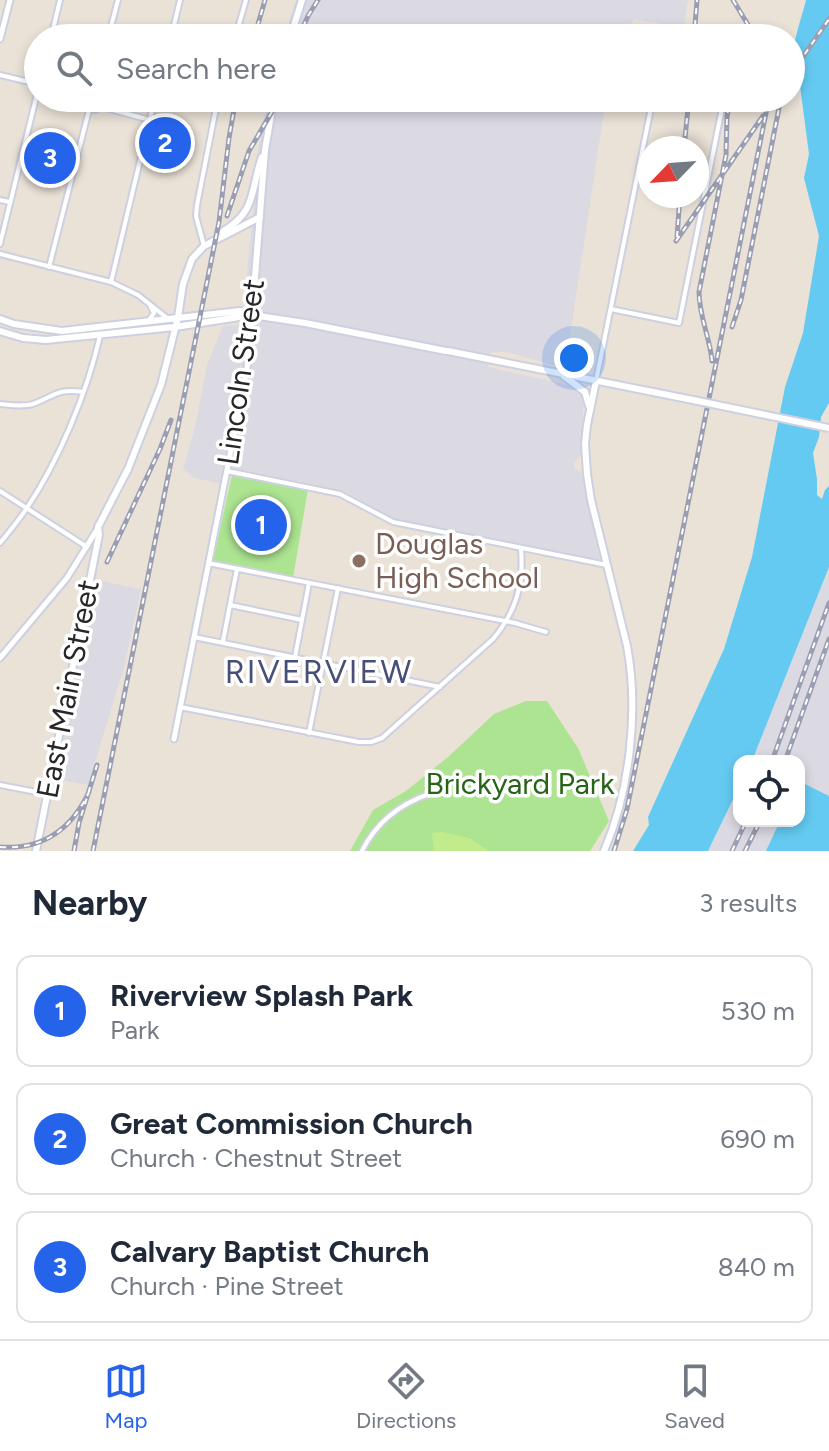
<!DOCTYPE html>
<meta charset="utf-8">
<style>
body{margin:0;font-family:Figtree,sans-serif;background:#f2f2f3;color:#1f2937}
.controls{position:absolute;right:24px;bottom:24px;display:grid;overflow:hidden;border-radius:16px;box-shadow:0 4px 12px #0003}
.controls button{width:72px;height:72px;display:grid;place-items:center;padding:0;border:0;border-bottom:2px solid #e0e1e3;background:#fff;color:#1f2937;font:40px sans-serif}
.compass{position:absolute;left:637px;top:136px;width:72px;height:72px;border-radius:50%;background:#fff;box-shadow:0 4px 12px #0003;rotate:245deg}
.you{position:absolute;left:574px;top:358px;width:28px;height:28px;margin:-20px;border:6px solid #fff;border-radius:50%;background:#1a73e8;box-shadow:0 0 0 12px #1a73e833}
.badge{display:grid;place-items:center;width:52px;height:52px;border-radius:50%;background:#2563eb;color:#fff;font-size:26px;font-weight:700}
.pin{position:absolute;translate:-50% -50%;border:4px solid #fff;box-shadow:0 2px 8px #0006}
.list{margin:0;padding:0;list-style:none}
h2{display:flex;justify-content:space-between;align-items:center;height:104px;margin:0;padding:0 32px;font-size:34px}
h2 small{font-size:26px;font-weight:400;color:#747a83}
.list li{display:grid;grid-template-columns:52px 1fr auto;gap:24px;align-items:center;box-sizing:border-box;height:112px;margin:0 16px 16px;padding:0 16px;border:2px solid #e0e1e3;border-radius:16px}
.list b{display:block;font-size:30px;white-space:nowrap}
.list p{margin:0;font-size:26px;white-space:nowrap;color:#747a83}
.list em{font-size:26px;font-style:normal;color:#747a83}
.icon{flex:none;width:44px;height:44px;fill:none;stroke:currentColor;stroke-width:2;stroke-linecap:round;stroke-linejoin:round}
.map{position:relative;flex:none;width:829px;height:851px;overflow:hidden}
.search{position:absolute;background:#fff;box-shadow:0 4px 12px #0003;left:24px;right:24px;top:24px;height:88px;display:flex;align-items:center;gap:20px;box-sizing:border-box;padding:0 28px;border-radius:44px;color:#747a83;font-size:30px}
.sheet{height:488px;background:#fff}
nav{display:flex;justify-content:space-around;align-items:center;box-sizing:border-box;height:112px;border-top:2px solid #e0e1e3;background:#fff;font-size:22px;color:#747a83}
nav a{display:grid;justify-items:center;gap:4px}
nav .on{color:#2563eb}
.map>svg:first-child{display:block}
.industrial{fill:#dbd9e2}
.green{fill:#ace491}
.pitch{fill:#c2ec8c}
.water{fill:#65caf2}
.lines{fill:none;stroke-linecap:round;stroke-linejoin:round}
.minor-casing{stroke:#cdd0e1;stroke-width:8}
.tertiary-casing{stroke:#cdd0e1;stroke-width:9}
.secondary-casing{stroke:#cdd0e1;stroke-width:10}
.minor{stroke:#fff;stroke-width:4}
.tertiary{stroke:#fff;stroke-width:5}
.secondary{stroke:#fff;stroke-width:6}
.rail-casing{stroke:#9a9eb2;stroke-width:5}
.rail{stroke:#fff;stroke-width:2;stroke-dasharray:6;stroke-linecap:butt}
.secondary-bridge-casing{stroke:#cdd0e1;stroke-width:10;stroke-linecap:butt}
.secondary-bridge{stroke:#fff;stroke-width:6}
.education-dot{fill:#8d6e63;stroke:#fff;stroke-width:3}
.labels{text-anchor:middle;stroke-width:7;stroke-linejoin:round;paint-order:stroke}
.street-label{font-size:30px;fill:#272727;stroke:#fff}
.education-label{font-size:30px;fill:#785e54;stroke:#fff;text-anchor:start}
.park-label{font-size:30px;fill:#266416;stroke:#fff}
.neighbourhood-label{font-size:32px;letter-spacing:2px;fill:#474f78;stroke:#fff}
</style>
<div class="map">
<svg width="829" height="851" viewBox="0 0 829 851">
<rect width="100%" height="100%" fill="#eae2d7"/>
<!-- industrial -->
<path class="industrial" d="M 296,0 L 688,0 L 684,28 L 634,19 L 621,38 L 284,38 Z
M 268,98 L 606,98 L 565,368 L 506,352 L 491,352 L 488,367 L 576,387 L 584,394 L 581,454 L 574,463 L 574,467 L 582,474 L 584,489 L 600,558 L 598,561 L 396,519 L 380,512 L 347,492 L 331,488 L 222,466 L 220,483 L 194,478 L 183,469 L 195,427 L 207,365 L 223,326 L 242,325 L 254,201 L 249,196 Z
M 829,567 L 829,851 L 708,851 L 739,787 L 739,821 L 799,821 L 799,761 L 752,761 Z
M 95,580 L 141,589 L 124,667 L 88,785 L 56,779 Z"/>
<!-- green -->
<path class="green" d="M 232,475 L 308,489 L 293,578 L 213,561 Z
M 526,701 L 547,701 L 578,748 L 609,821 L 590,851 L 350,851 L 373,810 L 406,791 L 448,757 L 494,714 Z"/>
<!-- pitch -->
<path class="pitch" d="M 443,832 L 469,838 L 489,851 L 434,851 L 432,833 Z"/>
<!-- water -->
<path class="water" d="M 806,0 L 829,0 L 829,403 L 821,417 L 819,437 L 813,453 L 817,479 L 817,495 L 822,499 L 825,490 L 829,486 L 829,567 L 752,761 L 739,761 L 739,787 L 708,851 L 633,851 L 649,825 L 648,817 L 724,649 L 752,557 L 785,387 L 803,333 L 819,236 L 804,178 L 809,154 L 800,86 C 783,64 800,25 806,0 Z
M 799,781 L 829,796 L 829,851 L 766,851 L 780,821 L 799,821 Z"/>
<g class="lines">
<defs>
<path id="minor" d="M 51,38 L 60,0
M 108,38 L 118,0
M 171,38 L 180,0
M 235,38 L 246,0
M 666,38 L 674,33 L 702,38
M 0,75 L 38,84
M 68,98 L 80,101 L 85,108 L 89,110
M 116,98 L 153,106
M 102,107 L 105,98
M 89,110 L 96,110 L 102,107 L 150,120
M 0,200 L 9,202
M 0,244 L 38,90
M 204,246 L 196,216 L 197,205 L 218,98
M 0,254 L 111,282 L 138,295 L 167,318
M 49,267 L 89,110
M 111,282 L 155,98
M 611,309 L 679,323 L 724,98
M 149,320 L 154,313 L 150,305
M 596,381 L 653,98
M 0,404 C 11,405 22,407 33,404 C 55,396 57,388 83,392
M 227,471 L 340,494 L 393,522 L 607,565
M 0,491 L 87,547
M 0,543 C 9,532 19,520 27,508 C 59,460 87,393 100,336
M 208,563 L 515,623 L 546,632
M 230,605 L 302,620
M 194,637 L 440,687
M 223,641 L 237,569
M 295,657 L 309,583
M 180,707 L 359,742 L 371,742 L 382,738 L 493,639 C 516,612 524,584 521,549
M 309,733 L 338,588
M 0,785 L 47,794
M 362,851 C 376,823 400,804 429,794"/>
<path id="tertiary" d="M 0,39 L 10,0
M 0,658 L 67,578 L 98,528
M 174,739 L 247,368 L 252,315"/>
<path id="secondary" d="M 290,38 L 302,0
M 222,232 C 258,211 250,189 262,157
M 252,315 L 265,150 L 274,98
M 0,319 L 14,324 L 62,331 L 240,311 L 249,314
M 0,331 L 23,338 L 46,340 L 175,327 L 252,315 L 305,323 L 446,351
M 448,351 L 693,400
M 564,376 L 585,392 L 589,406
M 596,381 L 587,425 L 585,444 L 587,474 L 591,500 L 627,646 C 639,710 630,791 604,851
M 36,851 L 99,535 L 98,527 L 128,469 L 161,385 L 178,317 L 183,284 L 192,259 L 204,246 L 260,217"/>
</defs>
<!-- minor casing -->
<use href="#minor" class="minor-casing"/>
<!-- tertiary casing -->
<use href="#tertiary" class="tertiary-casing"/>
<!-- secondary casing -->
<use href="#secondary" class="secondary-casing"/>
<!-- minor -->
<use href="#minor" class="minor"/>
<!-- tertiary -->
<use href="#tertiary" class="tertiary"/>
<!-- secondary -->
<use href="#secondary" class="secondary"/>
<defs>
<path id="rail" d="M 733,0 L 756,38
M 254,38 L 265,0
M 298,38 L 308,16 L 318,0
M 694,38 L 697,0
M 791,74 L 829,19
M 684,148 L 689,98
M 227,216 L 249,151 L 280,98
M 677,237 L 680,196
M 676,241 L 763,116
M 732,327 L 741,300 L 781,98
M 712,361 C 710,338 699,316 699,292 L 726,155 L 727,117 L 730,98
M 107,562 L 160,449 L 171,420
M 772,761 L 829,603
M 785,761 L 829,639
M 0,847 C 43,850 71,830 89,792
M 74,851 L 79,823 L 97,765
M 93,851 L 219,222 L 229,138 L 236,98
M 614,851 L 627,809 L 769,98
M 732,851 L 746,821
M 745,851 L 760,821"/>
</defs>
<!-- rail casing -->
<use href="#rail" class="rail-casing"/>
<!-- rail -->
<use href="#rail" class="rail"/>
<defs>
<path id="secondary-bridge" d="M 693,400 L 829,428"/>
</defs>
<!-- secondary-bridge casing -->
<use href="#secondary-bridge" class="secondary-bridge-casing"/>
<!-- secondary-bridge -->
<use href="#secondary-bridge" class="secondary-bridge"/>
</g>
<!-- markers -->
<circle class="education-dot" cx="359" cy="561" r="8"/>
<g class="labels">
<!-- street labels -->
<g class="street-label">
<text transform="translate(241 372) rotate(-82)" y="10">Lincoln Street</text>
<text transform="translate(68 689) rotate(-79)" y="10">East Main Street</text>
</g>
<!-- education labels -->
<g class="education-label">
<text x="375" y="554">Douglas<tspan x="375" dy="34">High School</tspan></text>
</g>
<!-- park labels -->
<g class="park-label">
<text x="520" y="794">Brickyard Park</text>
</g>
<!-- neighbourhood labels -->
<g class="neighbourhood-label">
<text x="319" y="683">RIVERVIEW</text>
</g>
</g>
</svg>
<div class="controls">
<button><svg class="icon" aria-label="locate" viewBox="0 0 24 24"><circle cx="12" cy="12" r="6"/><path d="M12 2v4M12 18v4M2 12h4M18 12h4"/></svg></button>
</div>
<svg class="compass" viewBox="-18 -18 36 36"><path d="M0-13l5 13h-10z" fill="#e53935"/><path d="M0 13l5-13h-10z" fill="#747a83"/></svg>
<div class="you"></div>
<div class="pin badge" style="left:261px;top:525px">1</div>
<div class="pin badge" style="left:165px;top:143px">2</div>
<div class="pin badge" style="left:50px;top:158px">3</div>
<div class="search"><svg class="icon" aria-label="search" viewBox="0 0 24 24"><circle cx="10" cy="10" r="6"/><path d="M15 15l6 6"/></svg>Search here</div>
</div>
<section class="sheet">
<h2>Nearby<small>3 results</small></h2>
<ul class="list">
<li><span class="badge">1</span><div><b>Riverview Splash Park</b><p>Park</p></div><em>530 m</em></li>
<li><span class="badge">2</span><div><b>Great Commission Church</b><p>Church · Chestnut Street</p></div><em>690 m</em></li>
<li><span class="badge">3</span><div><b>Calvary Baptist Church</b><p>Church · Pine Street</p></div><em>840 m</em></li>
</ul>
</section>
<nav>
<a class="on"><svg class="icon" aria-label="map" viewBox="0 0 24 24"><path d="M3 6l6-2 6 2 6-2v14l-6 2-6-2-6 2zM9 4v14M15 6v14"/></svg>Map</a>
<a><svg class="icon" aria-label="directions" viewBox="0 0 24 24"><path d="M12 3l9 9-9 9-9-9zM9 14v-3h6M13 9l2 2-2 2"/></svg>Directions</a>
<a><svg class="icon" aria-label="saved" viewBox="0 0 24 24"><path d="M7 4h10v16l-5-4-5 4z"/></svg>Saved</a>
</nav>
